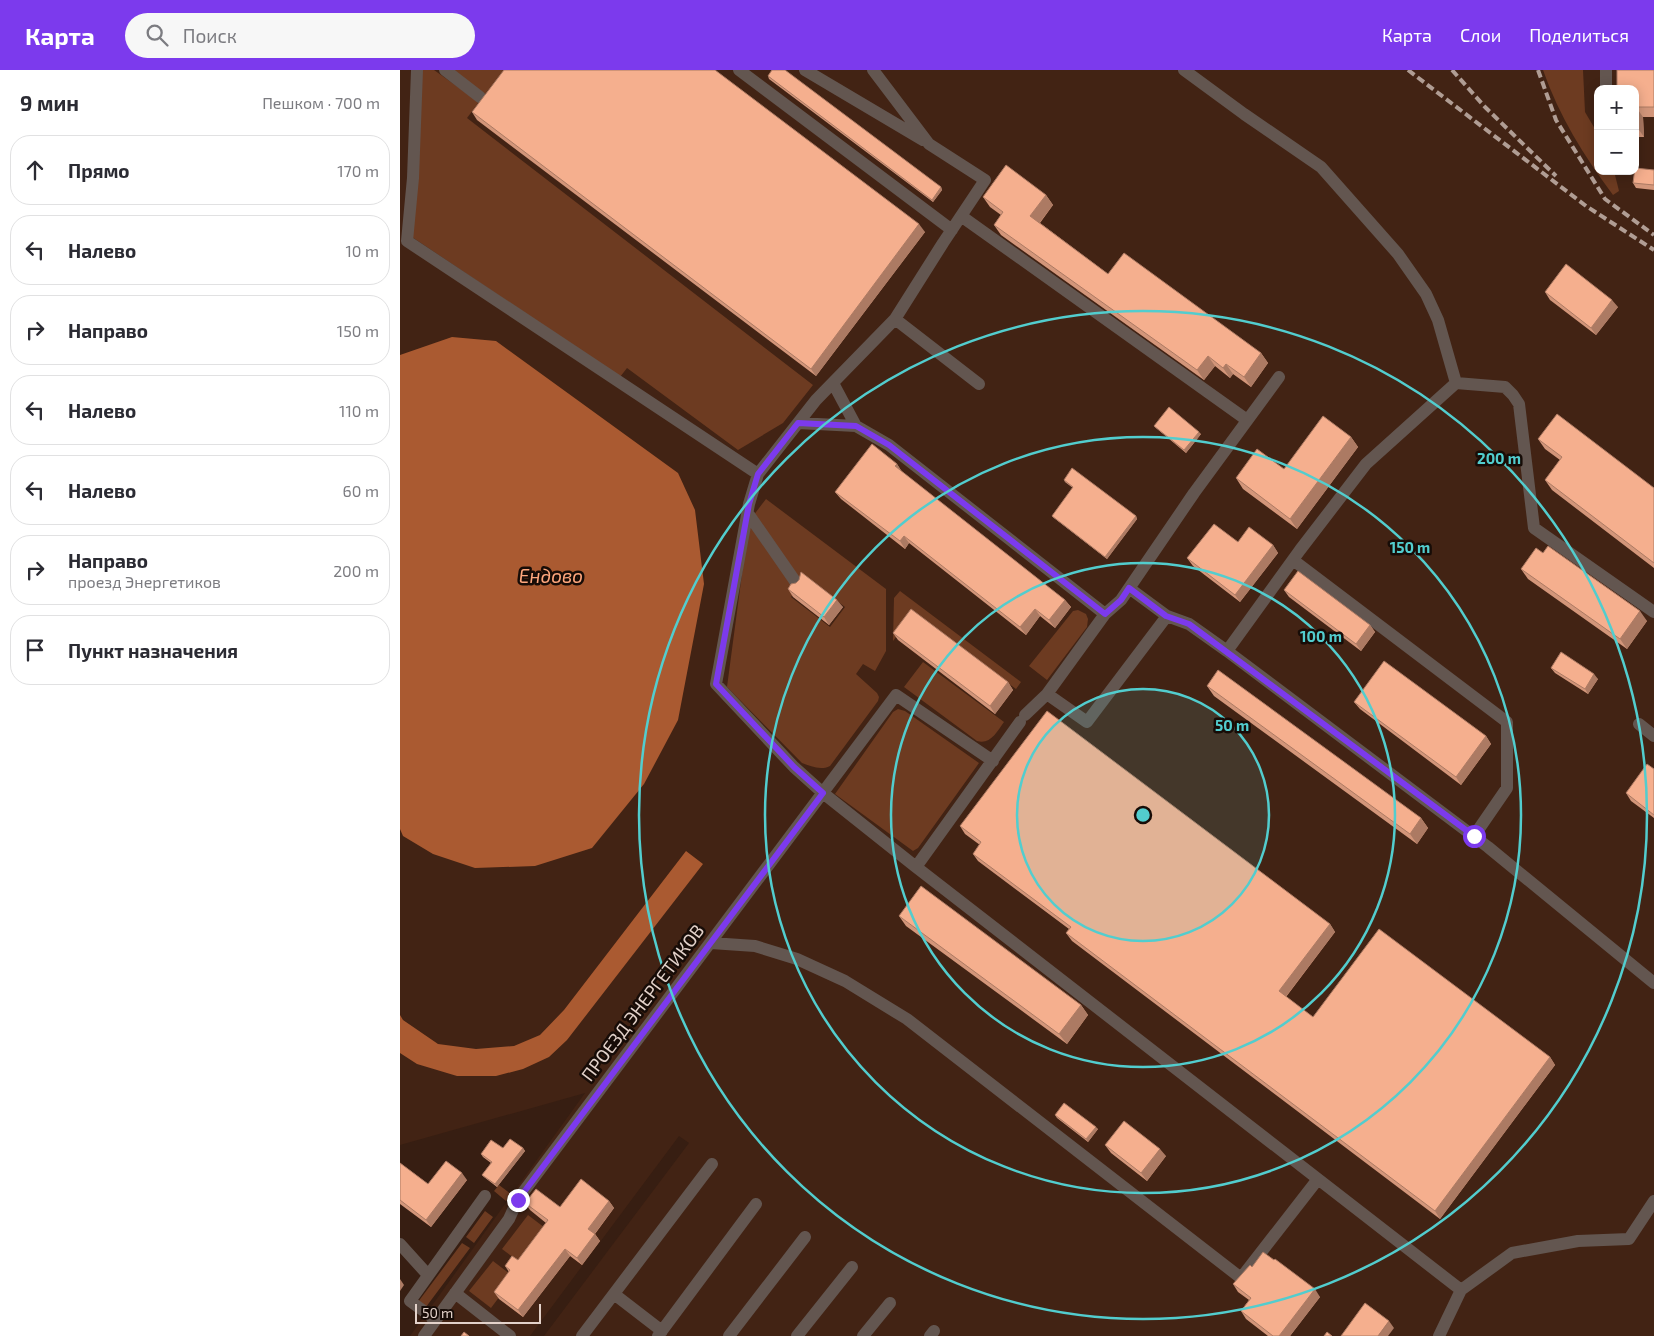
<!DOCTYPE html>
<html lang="ru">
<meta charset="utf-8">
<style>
body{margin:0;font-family:"Exo 2",sans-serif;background:#f7f7f7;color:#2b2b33}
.controls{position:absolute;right:15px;top:15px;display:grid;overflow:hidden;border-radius:10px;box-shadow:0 2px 12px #0003}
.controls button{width:45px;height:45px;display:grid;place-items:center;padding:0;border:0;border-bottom:1px solid #e1e1e2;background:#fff;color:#2b2b33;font:25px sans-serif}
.scale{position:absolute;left:15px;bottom:12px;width:126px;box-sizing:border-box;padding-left:5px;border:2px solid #e3d2ca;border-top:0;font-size:14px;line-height:18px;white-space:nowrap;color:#e3d2ca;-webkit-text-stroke:4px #170c07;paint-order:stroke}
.stop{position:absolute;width:15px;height:15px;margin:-11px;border:4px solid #7c3aed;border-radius:50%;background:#fff}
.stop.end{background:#7c3aed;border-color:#fff;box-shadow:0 1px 5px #0008}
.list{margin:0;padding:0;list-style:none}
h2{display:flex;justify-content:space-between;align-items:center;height:65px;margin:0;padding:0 20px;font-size:21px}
h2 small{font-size:16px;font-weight:400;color:#7c7c81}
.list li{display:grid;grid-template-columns:32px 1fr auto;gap:15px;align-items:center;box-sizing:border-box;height:70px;margin:0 10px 10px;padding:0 10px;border:1px solid #e1e1e2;border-radius:20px}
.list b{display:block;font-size:19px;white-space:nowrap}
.list p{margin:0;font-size:16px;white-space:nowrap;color:#7c7c81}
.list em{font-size:16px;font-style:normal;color:#7c7c81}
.icon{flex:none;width:28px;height:28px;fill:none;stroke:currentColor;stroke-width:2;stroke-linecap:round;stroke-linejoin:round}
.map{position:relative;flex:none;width:1254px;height:1266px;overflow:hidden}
header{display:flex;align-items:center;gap:30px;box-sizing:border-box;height:70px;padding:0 25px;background:#7c3aed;color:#fff}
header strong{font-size:24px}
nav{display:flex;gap:28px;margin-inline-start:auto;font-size:18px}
.search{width:350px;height:45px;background:#f7f7f7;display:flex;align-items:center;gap:12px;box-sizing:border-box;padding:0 18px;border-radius:28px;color:#7c7c81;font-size:19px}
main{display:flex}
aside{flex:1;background:#fff}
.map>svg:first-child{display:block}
.built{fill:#422314;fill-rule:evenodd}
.green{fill:#6d3b21}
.water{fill:#aa5a31}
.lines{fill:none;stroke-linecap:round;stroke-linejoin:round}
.minor{stroke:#635650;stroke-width:12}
.rail{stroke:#b09d94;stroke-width:4;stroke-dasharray:8 4;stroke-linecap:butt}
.wall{fill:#d3967a}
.shaded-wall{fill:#ac7a63}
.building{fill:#f5af8e;stroke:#ac7a63}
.route{stroke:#7c3aed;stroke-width:6}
.ring{fill:none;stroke:#52cdce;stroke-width:2.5}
.labels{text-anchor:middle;stroke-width:5;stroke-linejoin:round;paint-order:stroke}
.street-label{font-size:18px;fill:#e3d2ca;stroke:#170c07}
.water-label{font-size:19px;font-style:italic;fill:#ffa77d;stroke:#170c07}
.centre{fill:#52cdce;stroke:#170c07;stroke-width:2.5}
.ring-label{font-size:15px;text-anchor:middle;font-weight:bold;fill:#52cdce;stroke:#170c07;stroke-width:5;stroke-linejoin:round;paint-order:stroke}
</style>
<header>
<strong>Карта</strong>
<div class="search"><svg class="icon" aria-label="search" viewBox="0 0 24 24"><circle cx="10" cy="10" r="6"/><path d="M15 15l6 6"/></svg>Поиск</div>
<nav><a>Карта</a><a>Слои</a><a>Поделиться</a></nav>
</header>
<main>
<aside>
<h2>9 мин<small>Пешком · 700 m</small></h2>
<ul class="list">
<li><svg class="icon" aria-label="ahead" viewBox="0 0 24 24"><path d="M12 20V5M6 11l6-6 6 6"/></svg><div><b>Прямо</b></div><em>170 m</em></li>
<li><svg class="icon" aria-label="left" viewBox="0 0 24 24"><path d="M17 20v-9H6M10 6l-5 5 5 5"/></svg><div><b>Налево</b></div><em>10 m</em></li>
<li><svg class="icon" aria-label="right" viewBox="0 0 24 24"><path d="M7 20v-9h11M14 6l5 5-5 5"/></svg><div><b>Направо</b></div><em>150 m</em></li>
<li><svg class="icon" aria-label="left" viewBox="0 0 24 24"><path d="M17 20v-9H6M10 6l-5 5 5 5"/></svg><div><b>Налево</b></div><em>110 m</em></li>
<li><svg class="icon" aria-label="left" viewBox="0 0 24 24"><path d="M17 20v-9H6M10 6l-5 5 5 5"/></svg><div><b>Налево</b></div><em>60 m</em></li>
<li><svg class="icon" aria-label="right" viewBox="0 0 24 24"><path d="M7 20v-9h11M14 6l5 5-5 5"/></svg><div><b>Направо</b><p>проезд Энергетиков</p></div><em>200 m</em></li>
<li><svg class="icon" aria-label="arrive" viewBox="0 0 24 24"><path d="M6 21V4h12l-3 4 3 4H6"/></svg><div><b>Пункт назначения</b></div></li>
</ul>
</aside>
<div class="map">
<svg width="1254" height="1266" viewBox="0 0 1254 1266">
<rect width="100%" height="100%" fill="#371e12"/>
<!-- built -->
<path class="built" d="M 0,0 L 1254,0 L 1254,1266 L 144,1266 L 289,1073 L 279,1066 L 130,1266 L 10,1266 L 185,1023 L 0,1075 ZM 1198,19 L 1235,19 L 1235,101 L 1198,101 Z"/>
<!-- green -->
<path class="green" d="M 22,0 L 34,0 L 79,32 L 67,48 L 413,315 L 383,353 L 338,380 L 227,298 L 220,307 L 12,167 Z
M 53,0 L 104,0 L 85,24 Z
M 1143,0 L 1183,0 L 1185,42 L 1198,64 L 1198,101 L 1214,101 L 1219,121 L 1213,125 C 1184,86 1159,46 1143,0 Z
M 366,429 L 486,519 L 486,581 L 475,601 L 463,594 L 456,604 L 477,623 L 479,627 L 478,631 L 430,696 C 420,701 411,696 402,693 L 327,617 L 349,451 L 397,519 L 391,527 L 430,557 L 445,537 L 406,507 L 400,514 L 353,446 Z
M 500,521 L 621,612 L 616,619 L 514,543 L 493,571 L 494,528 Z
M 678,540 L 686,544 L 688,549 L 687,557 L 647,610 L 629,596 L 673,541 Z
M 523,592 L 604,652 C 597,662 590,675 577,671 L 504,617 Z
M 498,639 L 505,641 L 579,693 L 518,778 L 513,781 L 435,724 L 493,642 Z
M 99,1115 L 111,1124 L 106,1131 L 94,1121 Z
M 85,1141 L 93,1147 L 74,1173 L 66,1167 Z
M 128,1145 L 149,1161 L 123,1195 L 102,1179 Z
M 62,1173 L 70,1178 L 26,1237 L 18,1232 Z
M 93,1191 L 114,1207 L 91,1238 L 69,1221 Z"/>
<!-- water -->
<path class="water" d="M 52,267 L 96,271 L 278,403 L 295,440 L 304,514 L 278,650 L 244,714 L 192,778 L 135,796 L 75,798 L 33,784 L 3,766 L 0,759 L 0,285 Z
M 286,781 L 303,794 L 167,970 L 149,987 L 123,999 L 96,1006 L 57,1006 L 17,994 L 0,983 L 0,945 L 3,950 L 38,974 L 76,979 L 114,976 L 140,965 L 164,940 Z"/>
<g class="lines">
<!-- minor -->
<path class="minor" d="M 17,0 L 13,108 L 7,171 L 358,404
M 45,0 L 80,27
M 339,0 L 552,160
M 405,0 L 523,70
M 473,0 L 529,74 L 585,110 L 543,173 L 495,249 L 416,330 L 358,404 L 349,434 L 316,614 L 394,697 L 423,723 L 516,797 L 620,652
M 784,0 L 844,44 L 921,97 L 998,184 L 1026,224 L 1038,250 L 1056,313
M 1206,0 L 1206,19
M 561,146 L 847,350
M 495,249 L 579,314
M 398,353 L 456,356 L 433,313
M 456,356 L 489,375 L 705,544 L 647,624
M 347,442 L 397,514
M 893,490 L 1107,652 L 1107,718 L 1074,766
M 729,518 L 767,546
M 705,544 L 721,530 L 794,423 L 879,307
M 827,581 L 1088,777 L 1254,913
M 625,645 L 647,624 L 687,652 L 767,546 L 789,554 L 827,581 L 900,480 L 966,394 L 1056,313 L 1105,317 L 1113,325 L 1119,334 L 1134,458 L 1254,542
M 1239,654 L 1254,666
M 516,797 L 1061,1220
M 311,873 L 355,876 L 397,889 L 445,911 L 507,949 L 841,1208 L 918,1109
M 0,1174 L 28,1205
M 55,1223 L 110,1266
M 214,1224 L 262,1261
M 36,1250 L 10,1231 L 85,1126
M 24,1266 L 109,1149 L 118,1129 L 496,625 L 593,691
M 182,1266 L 312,1094
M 258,1266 L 356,1134
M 329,1266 L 405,1167
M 397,1266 L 452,1197
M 463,1266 L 490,1233
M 530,1266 L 534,1261
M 1039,1266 L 1061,1220 L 1112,1183 L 1178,1171 L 1229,1169 L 1254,1131"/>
<!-- rail -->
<path class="rail" d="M 1008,0 L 1186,136 L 1254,180
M 1052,0 L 1085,37 L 1156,106
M 1138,0 L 1156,50 L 1205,129 L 1254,165"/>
</g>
<!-- wall -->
<path class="wall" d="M 1254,0 L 1254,47 L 1243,47 L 1244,67 L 1235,67 L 1235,19 Z
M 368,6 L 541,117 L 542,120 L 533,132 L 369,9 Z
M 72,42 L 525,162 L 416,306 L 77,50 Z
M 1254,100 L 1254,120 L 1236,118 L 1233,113 Z
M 646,125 L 653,135 L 640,153 L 708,204 L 861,283 L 868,293 L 851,317 L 833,304 L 830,308 L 815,296 L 804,310 L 601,165 L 594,155 L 601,145 L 590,137 L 583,127 Z
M 1145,222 L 1218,237 L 1196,265 L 1150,230 Z
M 754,356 L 801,364 L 786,383 L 756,358 Z
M 951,367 L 958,377 L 897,459 L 843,419 L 836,408 L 884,399 Z
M 1138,369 L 1254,418 L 1254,498 L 1152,420 L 1145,410 L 1160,390 L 1145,379 Z
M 497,394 L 502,402 L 665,530 L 671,537 L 655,558 L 640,546 L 626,565 L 509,473 L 505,479 L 441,429 L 435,422 Z
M 664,410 L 736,446 L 737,449 L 707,489 L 654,448 L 652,446 L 673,418 L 665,412 Z
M 838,472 L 873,475 L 878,483 L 840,532 L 793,496 L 787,488 Z
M 1121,499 L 1247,551 L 1227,579 L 1128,509 Z
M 388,519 L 443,537 L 429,555 L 393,527 Z
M 884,520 L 970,555 L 975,562 L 961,581 L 889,527 Z
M 493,563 L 608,612 L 613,620 L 595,644 L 498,570 Z
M 1151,598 L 1198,609 L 1188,624 L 1155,603 Z
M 807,616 L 1021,748 L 1028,758 L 1017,774 L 814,626 Z
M 954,632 L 1086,666 L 1091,674 L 1061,715 L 960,639 Z
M 1254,699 L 1254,748 L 1231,731 L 1226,723 Z
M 560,756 L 930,854 L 935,862 L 886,927 L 913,947 L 1150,987 L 1155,995 L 1040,1149 L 672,871 L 666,863 L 669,859 L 578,791 L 573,784 L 580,775 L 565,764 Z
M 499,846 L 681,935 L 688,945 L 667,974 L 506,856 Z
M 655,1045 L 698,1059 L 688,1072 L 657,1048 Z
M 705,1075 L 766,1086 L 747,1111 L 711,1083 Z
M 103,1078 L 123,1078 L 125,1081 L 97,1117 L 84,1107 L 82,1105 L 91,1093 L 83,1087 L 81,1084 Z
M 0,1093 L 28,1114 L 67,1110 L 31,1157 L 0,1134 Z
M 209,1131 L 214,1138 L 195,1164 L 200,1171 L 182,1195 L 170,1186 L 123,1247 L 99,1229 L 94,1222 L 109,1202 L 105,1196 L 118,1190 L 146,1153 L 130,1140 L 125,1133 L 160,1137 Z
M 852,1197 L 920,1227 L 890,1266 L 868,1266 L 846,1249 L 841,1241 L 849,1230 L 838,1222 L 833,1214 Z"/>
<!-- shaded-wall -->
<path class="shaded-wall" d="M 1236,37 L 1243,47 L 1244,67 L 1237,57 Z
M 541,117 L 542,120 L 533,132 L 532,130 Z
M 646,125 L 653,135 L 637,156 L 630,146 Z
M 519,154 L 525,162 L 416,306 L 411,299 Z
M 1212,230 L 1218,237 L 1196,265 L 1191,258 Z
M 861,283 L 868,293 L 851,317 L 844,307 Z
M 808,286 L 815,296 L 804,310 L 797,300 Z
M 826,294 L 833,304 L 830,308 L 823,298 Z
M 799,362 L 801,364 L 786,383 L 784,380 Z
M 951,367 L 958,377 L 897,459 L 890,449 Z
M 497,394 L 502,402 L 495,396 Z
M 736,446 L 737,449 L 707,489 L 705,487 Z
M 504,466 L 509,473 L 505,479 L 500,471 Z
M 873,475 L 878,483 L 840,532 L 835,525 Z
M 437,530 L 443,537 L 429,555 L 424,547 Z
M 665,530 L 671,537 L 655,558 L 649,550 Z
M 635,539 L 640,546 L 626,565 L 620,557 Z
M 1240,541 L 1247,551 L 1227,579 L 1220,569 Z
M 970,555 L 975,562 L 961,581 L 956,574 Z
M 1194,604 L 1198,609 L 1188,624 L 1185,619 Z
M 608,612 L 613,620 L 595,644 L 590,636 Z
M 1086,666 L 1091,674 L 1061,715 L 1056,707 Z
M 1021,748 L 1028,758 L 1017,774 L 1010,764 Z
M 930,854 L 935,862 L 884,929 L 879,921 Z
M 681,935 L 688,945 L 667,974 L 659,964 Z
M 1150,987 L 1155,995 L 1040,1149 L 1035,1141 Z
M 696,1057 L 698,1059 L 688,1072 L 686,1069 Z
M 123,1078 L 125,1081 L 97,1117 L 95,1114 Z
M 760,1079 L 766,1086 L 747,1111 L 741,1103 Z
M 62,1103 L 67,1110 L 31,1157 L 26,1150 Z
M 209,1131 L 214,1138 L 193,1166 L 188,1159 Z
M 195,1164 L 200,1171 L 182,1195 L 177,1188 Z
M 165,1179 L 170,1186 L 123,1247 L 118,1240 Z
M 0,1209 L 4,1215 L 0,1221 Z
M 915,1219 L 920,1227 L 890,1266 L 879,1266 Z
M 989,1251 L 994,1258 L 988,1266 L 978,1266 Z"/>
<!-- building -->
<path class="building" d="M 104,0 L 315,0 L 519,154 L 411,299 L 72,42 Z
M 372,0 L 385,0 L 541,117 L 532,130 L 368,6 Z
M 1217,0 L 1254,0 L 1254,37 L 1236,37 L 1237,57 L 1235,57 L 1235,19 L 1217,19 Z
M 606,95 L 646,125 L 630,146 L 708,204 L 724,183 L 861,283 L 844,307 L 826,294 L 823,298 L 808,286 L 797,300 L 594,155 L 603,142 L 583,127 Z
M 1235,98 L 1254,100 L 1254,115 L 1233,113 Z
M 1166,194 L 1212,230 L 1191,258 L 1145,222 Z
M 769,337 L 799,362 L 784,380 L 754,356 Z
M 1157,344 L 1254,418 L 1254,493 L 1145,410 L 1162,387 L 1138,369 Z
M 923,346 L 951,367 L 890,449 L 836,408 L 857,379 L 884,399 Z
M 472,374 L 497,394 L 495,396 L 665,530 L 649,550 L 635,539 L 620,557 L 504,466 L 500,471 L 435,422 Z
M 672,398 L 736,446 L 705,487 L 652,446 L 673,417 L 664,410 Z
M 814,454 L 838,472 L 849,457 L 873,475 L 835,525 L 787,488 Z
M 1148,476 L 1240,541 L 1220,569 L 1121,499 L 1136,478 L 1143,483 Z
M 898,501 L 970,555 L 956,574 L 884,520 Z
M 401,502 L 437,530 L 424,547 L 388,519 L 391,514 L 396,513 L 399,510 Z
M 511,539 L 608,612 L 590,636 L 493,563 Z
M 1161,582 L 1194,604 L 1185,619 L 1151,598 Z
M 984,591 L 1086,666 L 1056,707 L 954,632 Z
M 818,600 L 1021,748 L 1010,764 L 807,616 Z
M 647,641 L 930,854 L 879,921 L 913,947 L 979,859 L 1150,987 L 1035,1141 L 666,863 L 671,857 L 573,784 L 581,772 L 560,756 Z
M 1247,694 L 1254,699 L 1254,745 L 1226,723 Z
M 521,816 L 681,935 L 659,964 L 499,846 Z
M 664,1033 L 696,1057 L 686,1069 L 655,1045 Z
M 724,1051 L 760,1079 L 741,1103 L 705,1075 Z
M 110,1069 L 123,1078 L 95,1114 L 82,1105 L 92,1092 L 81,1084 L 91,1070 L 103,1078 Z
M 46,1091 L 62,1103 L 26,1150 L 0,1130 L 0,1093 L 28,1114 Z
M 181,1109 L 209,1131 L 188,1159 L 195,1164 L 177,1188 L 165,1179 L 118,1240 L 94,1222 L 110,1200 L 105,1196 L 112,1186 L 118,1190 L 148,1150 L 125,1133 L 136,1119 L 160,1137 Z
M 863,1182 L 874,1190 L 875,1189 L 915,1219 L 879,1266 L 873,1266 L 841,1241 L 851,1228 L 833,1214 L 850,1195 L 852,1197 Z
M 965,1233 L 989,1251 L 978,1266 L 941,1266 Z
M 64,1262 L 69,1266 L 61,1266 Z
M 927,1262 L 932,1266 L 924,1266 Z"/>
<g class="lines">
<!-- route -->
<path class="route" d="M 118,1130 L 423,723 L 394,697 L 316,614 L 349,434 L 358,404 L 398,353 L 456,356 L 489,375 L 705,544 L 721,530 L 729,518 L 766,546 L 789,554 L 1074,766"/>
</g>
<!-- distance rings -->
<circle cx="743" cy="745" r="126" fill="#52cdce" fill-opacity=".12"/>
<g class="ring">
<circle cx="743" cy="745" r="126"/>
<circle cx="743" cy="745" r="252"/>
<circle cx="743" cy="745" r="378"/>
<circle cx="743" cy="745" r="504"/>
</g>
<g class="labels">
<!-- street labels -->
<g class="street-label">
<text transform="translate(243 933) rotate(-53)" y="6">ПРОЕЗД ЭНЕРГЕТИКОВ</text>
</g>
<!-- water labels -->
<g class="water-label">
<text x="151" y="513">Ендово</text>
</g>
</g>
<circle cx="743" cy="745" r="8" class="centre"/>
<g class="ring-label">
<text x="1099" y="394">200 m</text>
<text x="1010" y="483">150 m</text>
<text x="921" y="572">100 m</text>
<text x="832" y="661">50 m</text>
</g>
</svg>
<div class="controls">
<button>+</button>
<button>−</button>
</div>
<div class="scale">50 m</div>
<div class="stop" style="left:1074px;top:766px"></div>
<div class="stop end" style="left:118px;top:1130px"></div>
</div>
</main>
